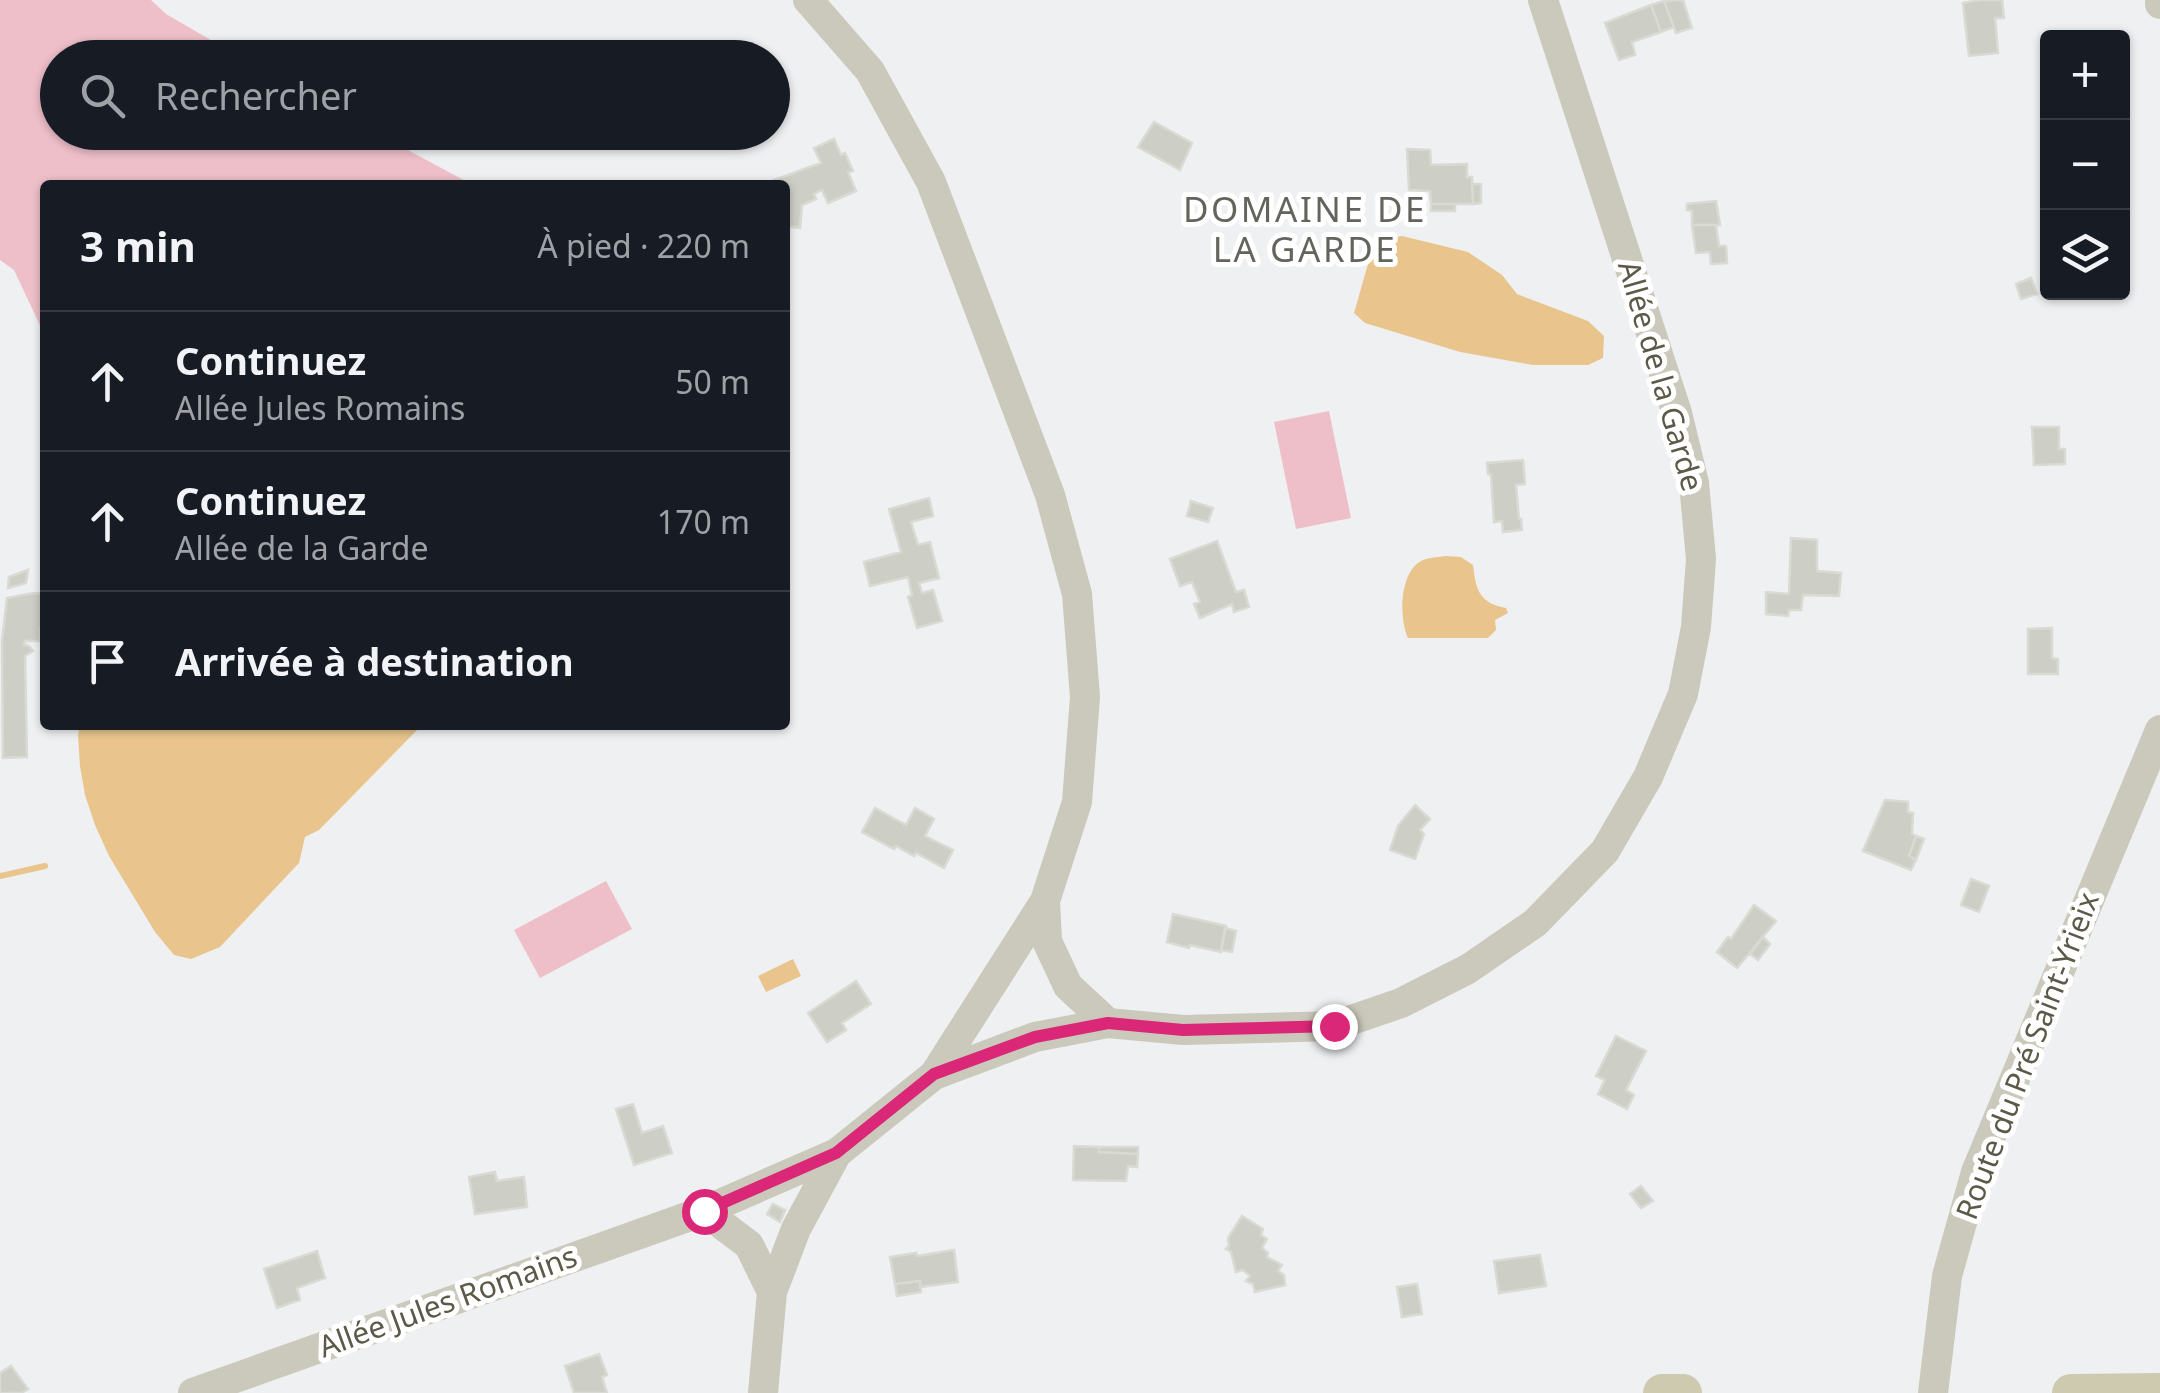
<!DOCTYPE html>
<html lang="fr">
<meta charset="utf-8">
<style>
body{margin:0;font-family:"Noto Sans",sans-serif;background:#20242c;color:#f1f3f6}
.controls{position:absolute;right:30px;top:30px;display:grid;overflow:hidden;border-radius:10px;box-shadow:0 2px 8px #0004}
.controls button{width:90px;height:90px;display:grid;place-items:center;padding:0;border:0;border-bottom:2px solid #363941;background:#171b24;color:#f1f3f6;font:50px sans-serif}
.stop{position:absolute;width:30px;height:30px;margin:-22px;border:8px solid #db2777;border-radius:50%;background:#fff}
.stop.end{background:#db2777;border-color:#fff;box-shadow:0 2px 10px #0008}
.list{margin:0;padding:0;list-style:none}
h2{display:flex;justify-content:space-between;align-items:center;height:130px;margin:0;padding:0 40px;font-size:42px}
h2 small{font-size:32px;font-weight:400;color:#9ea1a6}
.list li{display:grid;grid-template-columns:65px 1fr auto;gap:30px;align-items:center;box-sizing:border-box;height:140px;padding:0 40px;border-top:2px solid #363941}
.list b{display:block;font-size:38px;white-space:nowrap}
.list p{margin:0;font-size:32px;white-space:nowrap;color:#9ea1a6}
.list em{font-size:32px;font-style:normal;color:#9ea1a6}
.icon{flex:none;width:55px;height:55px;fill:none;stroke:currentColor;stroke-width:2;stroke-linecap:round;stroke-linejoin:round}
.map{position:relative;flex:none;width:2160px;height:1393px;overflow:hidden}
.search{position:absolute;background:#171b24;box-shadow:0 2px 8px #0004;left:40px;top:40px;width:750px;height:110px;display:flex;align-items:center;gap:25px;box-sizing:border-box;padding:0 35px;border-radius:55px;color:#9ea1a6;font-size:38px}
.panel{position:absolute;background:#171b24;box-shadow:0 2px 8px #0004;left:40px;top:180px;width:750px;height:550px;border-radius:10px}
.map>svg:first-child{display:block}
.green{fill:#eebfc9}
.water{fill:#e9c58d}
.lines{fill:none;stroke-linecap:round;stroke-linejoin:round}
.stream{stroke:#e9c58d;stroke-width:6}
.building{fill:#cdcec6;stroke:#d9dad3;stroke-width:2.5}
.minor{stroke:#cbc9bb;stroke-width:30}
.major{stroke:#cdcab0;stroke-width:38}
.route{stroke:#db2777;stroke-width:12}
.labels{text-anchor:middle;stroke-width:10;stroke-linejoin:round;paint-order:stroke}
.street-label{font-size:30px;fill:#5c5948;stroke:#fff}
.quarter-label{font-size:35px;letter-spacing:2.5px;fill:#64635c;stroke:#fff}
</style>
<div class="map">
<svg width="2160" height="1393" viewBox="0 0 2160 1393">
<rect width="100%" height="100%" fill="#eff0f1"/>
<!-- green -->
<path class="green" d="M 0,0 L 151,0 L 166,14 L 240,57 L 58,58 L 58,132 L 376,133 L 473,185 L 45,185 L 45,336 L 14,270 L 0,260 Z
M 1329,411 L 1351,518 L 1296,529 L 1274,422 Z
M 606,881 L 632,929 L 540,978 L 514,930 Z"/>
<!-- water -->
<path class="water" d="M 1402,236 L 1468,252 L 1502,275 L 1517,294 L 1588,321 L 1604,336 L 1603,358 L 1588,365 L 1533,365 L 1460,352 L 1365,323 L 1354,313 L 1372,250 L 1383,239 Z
M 1446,556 L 1461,557 L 1473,565 C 1476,590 1479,603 1506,608 L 1508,613 L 1495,620 L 1496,630 L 1488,638 L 1408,638 C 1399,619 1399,573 1421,561 C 1428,557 1439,557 1446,556 Z
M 80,725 L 422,725 L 319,830 L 305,837 L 299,863 L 220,947 L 191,959 L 174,955 L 155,932 L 109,856 L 95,825 L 85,795 L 80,766 L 78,735 Z
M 793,959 L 801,976 L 766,992 L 758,976 Z"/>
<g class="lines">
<!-- stream -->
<path class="stream" d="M 0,876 L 45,866"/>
</g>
<!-- building -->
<path class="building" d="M 1683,0 L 1692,28 L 1676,33 L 1664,1 Z
M 1980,0 L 2002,0 L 2004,18 L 1995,18 L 1998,53 L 1969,56 L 1963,3 Z
M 1664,1 L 1674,27 L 1661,32 L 1651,5 Z
M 1651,5 L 1661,32 L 1632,42 L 1635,55 L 1619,60 L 1605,23 Z
M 1154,122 L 1192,143 L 1180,170 L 1138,147 Z
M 834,139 L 841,155 L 845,153 L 853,171 L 848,172 L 856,191 L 828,203 L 822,190 L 814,194 L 816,199 L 802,205 L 800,228 L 785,226 L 785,185 L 776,185 L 774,180 L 821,163 L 814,148 Z
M 1407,149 L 1430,150 L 1431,165 L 1467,164 L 1467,177 L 1472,177 L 1473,204 L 1431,204 L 1430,191 L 1409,190 Z
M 1472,184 L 1481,184 L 1481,203 L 1473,204 Z
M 1716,201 L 1720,225 L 1692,225 L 1692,211 L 1687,210 L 1687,204 Z
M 1431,204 L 1455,204 L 1455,211 L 1431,211 Z
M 1692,225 L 1716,225 L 1719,246 L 1726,246 L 1727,263 L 1711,264 L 1710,252 L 1696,253 Z
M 2031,278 L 2037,294 L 2021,299 L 2016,284 Z
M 2032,427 L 2059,427 L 2059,449 L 2065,449 L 2065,464 L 2034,465 Z
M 1523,460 L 1525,484 L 1516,485 L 1519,519 L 1521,519 L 1522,530 L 1503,532 L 1502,521 L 1494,522 L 1491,475 L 1488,474 L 1487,463 Z
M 929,498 L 933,516 L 911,522 L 918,545 L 930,542 L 939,578 L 919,583 L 922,593 L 933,590 L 942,621 L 917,628 L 908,597 L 912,595 L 908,577 L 870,586 L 864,562 L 901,552 L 889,509 Z
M 1191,501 L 1213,508 L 1208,522 L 1187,516 Z
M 1791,538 L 1817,540 L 1817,571 L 1841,573 L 1839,596 L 1803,595 L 1801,610 L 1789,610 L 1788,616 L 1766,614 L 1766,592 L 1789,594 Z
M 1217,541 L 1236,592 L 1244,590 L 1249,607 L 1234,612 L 1232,604 L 1200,618 L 1194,604 L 1200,602 L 1192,582 L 1180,586 L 1170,559 Z
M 28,570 L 26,583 L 8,588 L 9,577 Z
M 34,593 L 45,594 L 45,628 L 40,628 L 40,641 L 25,641 L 24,645 L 29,646 L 33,651 L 25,656 L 27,757 L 3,758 L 2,641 L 7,598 Z
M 2052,628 L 2052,658 L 2058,659 L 2058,674 L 2028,674 L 2028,629 Z
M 1885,800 L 1908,802 L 1908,812 L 1913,813 L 1912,834 L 1916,836 L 1909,856 L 1916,860 L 1911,870 L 1863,851 Z
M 1415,805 L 1430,819 L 1420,830 L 1424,834 L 1415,859 L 1390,850 L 1398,826 Z
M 875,808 L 906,825 L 915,808 L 934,819 L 925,836 L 953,850 L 944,868 L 916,853 L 914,856 L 896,846 L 894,849 L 862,832 Z
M 1916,836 L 1924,839 L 1916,860 L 1909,856 Z
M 1971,879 L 1989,886 L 1979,912 L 1961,905 Z
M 1754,905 L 1776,921 L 1737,968 L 1717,952 L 1728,937 L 1731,939 Z
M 1173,914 L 1226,926 L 1221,952 L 1190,945 L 1189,948 L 1167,942 Z
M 1225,928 L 1236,931 L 1232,952 L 1221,950 Z
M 1763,937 L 1770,944 L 1758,960 L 1750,954 Z
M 856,981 L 871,1004 L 842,1023 L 846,1030 L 827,1042 L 808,1013 Z
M 1616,1036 L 1646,1051 L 1626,1090 L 1634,1095 L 1627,1109 L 1598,1094 L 1605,1080 L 1596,1076 Z
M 633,1104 L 642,1133 L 663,1126 L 672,1153 L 634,1165 L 616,1109 Z
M 1074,1146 L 1099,1147 L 1099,1152 L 1138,1154 L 1137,1167 L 1128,1166 L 1126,1181 L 1073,1180 Z
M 1099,1147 L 1138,1147 L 1138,1154 L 1099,1152 Z
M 495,1172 L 497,1181 L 524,1177 L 527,1207 L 475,1214 L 469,1177 Z
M 1641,1186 L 1653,1201 L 1641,1208 L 1630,1194 Z
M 773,1204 L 785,1210 L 780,1222 L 767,1214 Z
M 1242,1216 L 1263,1229 L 1261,1235 L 1267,1239 L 1262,1248 L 1268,1253 L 1267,1257 L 1282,1265 L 1278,1271 L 1284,1275 L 1285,1285 L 1255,1292 L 1253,1284 L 1246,1281 L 1250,1276 L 1243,1270 L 1236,1272 L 1231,1252 L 1226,1249 L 1229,1246 L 1228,1238 Z
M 954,1250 L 958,1282 L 920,1287 L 920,1281 L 895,1284 L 890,1257 L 916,1253 L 917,1256 Z
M 317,1251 L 325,1278 L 297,1288 L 300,1300 L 277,1308 L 264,1269 Z
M 1540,1255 L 1546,1286 L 1499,1293 L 1494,1261 Z
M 920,1281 L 921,1292 L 897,1296 L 895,1284 Z
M 1417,1284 L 1422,1314 L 1402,1317 L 1397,1287 Z
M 599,1354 L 607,1375 L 602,1377 L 607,1393 L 574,1393 L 565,1366 Z
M 11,1366 L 28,1389 L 21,1393 L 0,1393 L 0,1373 Z"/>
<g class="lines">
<!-- minor -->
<path class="minor" d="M 2160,0 L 2160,4
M 1108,1023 L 1183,1030 L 1334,1026 L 1401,1003 L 1468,969 L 1535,923 L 1605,851 L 1648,777 L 1683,694 L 1696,627 L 1701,559 L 1694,483 L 1677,413 L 1543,0
M 934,1075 L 1035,1037 L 1108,1023 L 1068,986 L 1047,941 L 1045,901
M 704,1211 L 749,1245 L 772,1292
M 193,1393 L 704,1211 L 837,1153
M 763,1393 L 772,1292 L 796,1229 L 837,1153 L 934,1075 L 1045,901 L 1077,802 L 1085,697 L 1077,594 L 1050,495 L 931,182 L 870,71 L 808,0
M 1933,1393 L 1947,1276 L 1976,1172 L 2160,730"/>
<!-- major -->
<path class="major" d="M 1662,1393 L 1683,1393
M 2071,1393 L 2160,1392"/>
</g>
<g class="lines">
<!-- route -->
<path class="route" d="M 704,1211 L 836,1153 L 934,1074 L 1035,1037 L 1108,1023 L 1183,1030 L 1334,1026"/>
</g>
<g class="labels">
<!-- street labels -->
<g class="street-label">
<text transform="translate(1660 376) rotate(74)" y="10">Allée de la Garde</text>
<text transform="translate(2028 1056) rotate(-69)" y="10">Route du Pré Saint-Yrieix</text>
<text transform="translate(448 1302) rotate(-20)" y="10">Allée Jules Romains</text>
</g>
<!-- quarter labels -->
<g class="quarter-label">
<text x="1305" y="222">DOMAINE DE<tspan x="1305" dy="40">LA GARDE</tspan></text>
</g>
</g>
</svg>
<div class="controls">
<button>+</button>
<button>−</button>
<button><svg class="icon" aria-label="layers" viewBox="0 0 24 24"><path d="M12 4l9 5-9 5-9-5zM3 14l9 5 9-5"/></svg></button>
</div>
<div class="stop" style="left:704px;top:1211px"></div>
<div class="stop end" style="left:1334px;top:1026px"></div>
<div class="search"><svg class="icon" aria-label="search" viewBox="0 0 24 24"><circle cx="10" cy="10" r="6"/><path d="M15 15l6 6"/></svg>Rechercher</div>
<section class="panel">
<h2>3 min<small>À pied · 220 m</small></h2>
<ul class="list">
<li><svg class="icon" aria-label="ahead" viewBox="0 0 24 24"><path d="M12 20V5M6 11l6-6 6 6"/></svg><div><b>Continuez</b><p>Allée Jules Romains</p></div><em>50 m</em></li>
<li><svg class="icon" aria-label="ahead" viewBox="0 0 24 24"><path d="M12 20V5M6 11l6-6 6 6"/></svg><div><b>Continuez</b><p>Allée de la Garde</p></div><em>170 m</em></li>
<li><svg class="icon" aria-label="arrive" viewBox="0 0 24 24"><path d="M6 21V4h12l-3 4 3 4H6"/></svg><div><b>Arrivée à destination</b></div></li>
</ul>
</section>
</div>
